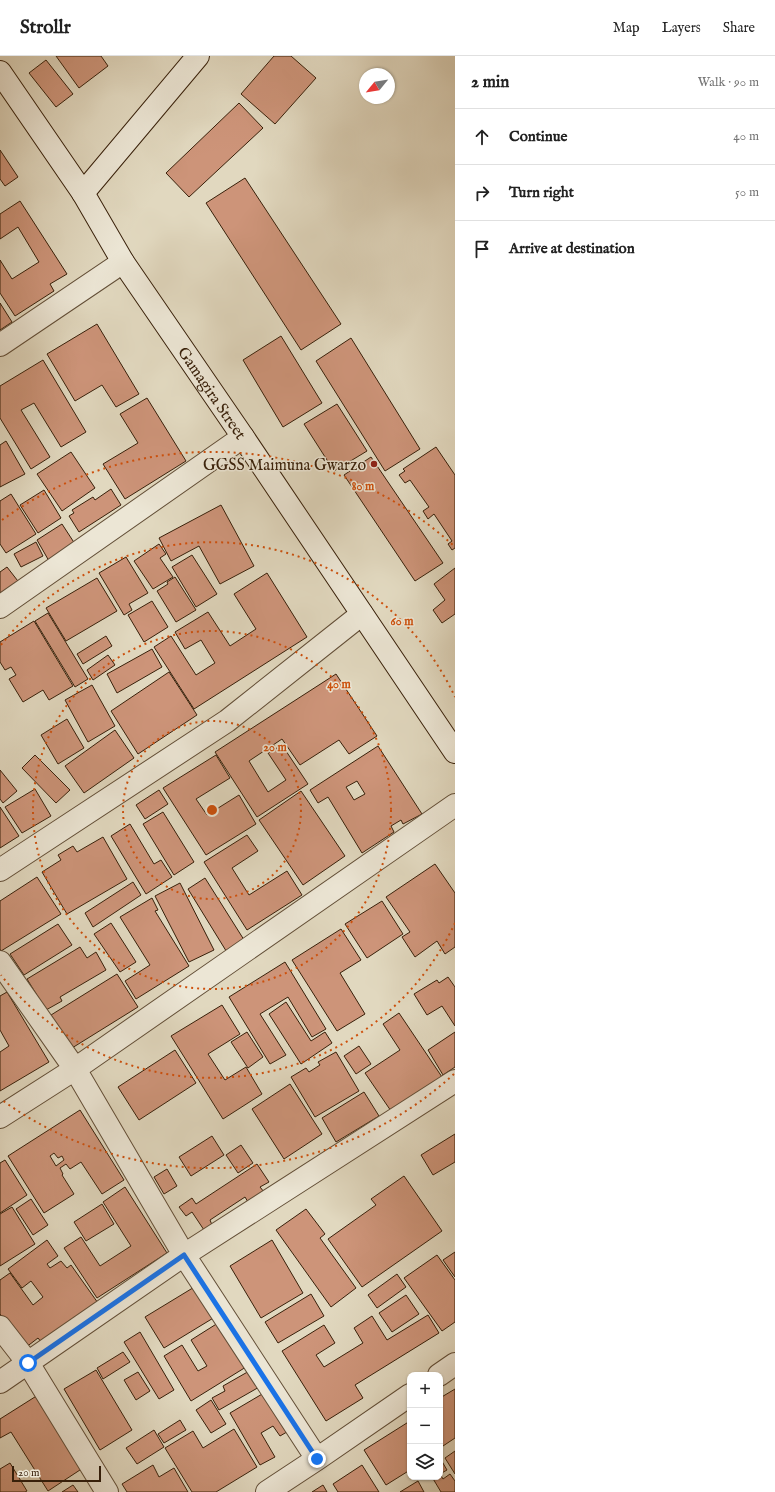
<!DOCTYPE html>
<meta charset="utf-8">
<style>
body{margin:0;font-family:"IM FELL English",serif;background:#f6f6f6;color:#222}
.controls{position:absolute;right:12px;bottom:12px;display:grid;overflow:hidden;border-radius:8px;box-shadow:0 1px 3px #0004}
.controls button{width:36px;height:36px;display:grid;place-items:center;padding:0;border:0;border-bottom:1px solid #e0e0e0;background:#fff;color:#222;font:20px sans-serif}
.compass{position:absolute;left:359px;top:12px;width:36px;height:36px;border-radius:50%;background:#fff;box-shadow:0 1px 3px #0004;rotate:240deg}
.scale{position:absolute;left:12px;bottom:10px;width:89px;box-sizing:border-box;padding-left:4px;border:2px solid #38200a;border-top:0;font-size:11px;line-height:14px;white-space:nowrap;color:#38200a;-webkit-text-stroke:3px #ece6d5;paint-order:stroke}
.stop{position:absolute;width:12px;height:12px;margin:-9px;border:3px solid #1a73e8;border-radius:50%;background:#fff}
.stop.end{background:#1a73e8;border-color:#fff;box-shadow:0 1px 4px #0008}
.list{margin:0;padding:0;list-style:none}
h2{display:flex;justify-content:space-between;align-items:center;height:52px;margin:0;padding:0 16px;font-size:17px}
h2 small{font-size:13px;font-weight:400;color:#767676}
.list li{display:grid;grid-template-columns:26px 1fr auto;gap:12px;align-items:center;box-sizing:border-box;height:56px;padding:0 16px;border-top:1px solid #e0e0e0}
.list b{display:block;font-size:15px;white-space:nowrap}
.list em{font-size:13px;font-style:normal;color:#767676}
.icon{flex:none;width:22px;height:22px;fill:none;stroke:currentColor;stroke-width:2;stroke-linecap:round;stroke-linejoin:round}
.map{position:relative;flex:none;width:455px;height:1436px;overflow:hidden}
header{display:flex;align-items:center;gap:24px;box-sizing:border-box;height:56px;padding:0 20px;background:#fff;border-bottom:1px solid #e0e0e0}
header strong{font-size:19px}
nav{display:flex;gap:22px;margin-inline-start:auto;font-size:14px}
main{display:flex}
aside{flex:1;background:#fff}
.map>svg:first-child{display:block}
.building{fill:#cd9479;stroke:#38200a;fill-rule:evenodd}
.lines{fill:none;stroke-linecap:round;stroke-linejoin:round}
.street-casing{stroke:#624e37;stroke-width:24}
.secondary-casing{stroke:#38200a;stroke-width:24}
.street{stroke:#ece6d5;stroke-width:22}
.secondary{stroke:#ece6d5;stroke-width:22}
.route{stroke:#1a73e8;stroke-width:5}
.ring{fill:none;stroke:#ce500c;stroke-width:2;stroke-dasharray:2 4}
.poi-dot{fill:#8f2418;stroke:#ece6d5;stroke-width:1.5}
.labels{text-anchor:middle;stroke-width:3;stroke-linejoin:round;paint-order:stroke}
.street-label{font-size:16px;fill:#38200a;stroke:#ece6d5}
.poi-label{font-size:16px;fill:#38200a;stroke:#ece6d5;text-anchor:end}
.centre{fill:#ce500c;stroke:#ece6d5;stroke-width:2}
.ring-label{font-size:12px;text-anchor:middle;font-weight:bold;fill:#ce500c;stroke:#ece6d5;stroke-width:3;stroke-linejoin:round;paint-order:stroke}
</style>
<header>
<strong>Strollr</strong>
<nav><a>Map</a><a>Layers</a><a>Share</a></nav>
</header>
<main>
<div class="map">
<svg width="455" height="1436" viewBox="0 0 455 1436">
<rect width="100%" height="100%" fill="#e1d8bf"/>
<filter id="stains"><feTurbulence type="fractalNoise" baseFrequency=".005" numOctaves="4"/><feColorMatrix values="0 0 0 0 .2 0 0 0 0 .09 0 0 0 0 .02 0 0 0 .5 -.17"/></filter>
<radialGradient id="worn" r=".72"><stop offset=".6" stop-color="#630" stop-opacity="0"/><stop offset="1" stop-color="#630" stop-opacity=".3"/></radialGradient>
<!-- building -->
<path class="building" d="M 56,0 L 101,0 L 108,10 L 79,32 Z
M 274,0 L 291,0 L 316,22 L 275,68 L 241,38 Z
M 46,4 L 73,38 L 56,51 L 29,17 Z
M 239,47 L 263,72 L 189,141 L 166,117 Z
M 0,94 L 18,121 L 5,130 L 0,123 Z
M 245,122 L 341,268 L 301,294 L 206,147 Z
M 20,145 L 67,218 L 50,228 L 54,235 L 15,260 L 0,237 L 0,204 L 12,223 L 39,206 L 18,171 L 0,183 L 0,158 Z
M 0,247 L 12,266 L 0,274 Z
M 97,268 L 139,338 L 116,351 L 102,329 L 75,345 L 47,298 Z
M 281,280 L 322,347 L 283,371 L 243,304 Z
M 351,282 L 420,393 L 385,415 L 316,305 Z
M 43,304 L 86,376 L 61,391 L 34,347 L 21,354 L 50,401 L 31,413 L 0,362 L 0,330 Z
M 147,342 L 186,405 L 125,443 L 103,408 L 138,387 L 120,358 Z
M 337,348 L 367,395 L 334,415 L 304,368 Z
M 6,385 L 25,418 L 0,431 L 0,389 Z
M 436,391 L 455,419 L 455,492 L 452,494 L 448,488 L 452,485 L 434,458 L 428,463 L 423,455 L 429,451 L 410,424 L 405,427 L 399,419 L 405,415 L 403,413 Z
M 71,396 L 95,432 L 62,455 L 37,418 Z
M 371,401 L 443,507 L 415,525 L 344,419 Z
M 111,433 L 121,449 L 79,476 L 69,460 L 74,457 L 72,454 L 93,441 L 95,444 Z
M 44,434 L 61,462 L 38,477 L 20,449 Z
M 11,438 L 36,478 L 6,497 L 0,488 L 0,445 Z
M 221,449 L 254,510 L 220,528 L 199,490 L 171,505 L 159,482 Z
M 62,468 L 75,488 L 49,505 L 37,484 Z
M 36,486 L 43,500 L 21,511 L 14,498 Z
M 159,488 L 166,498 L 160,502 L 173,521 L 153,533 L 134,505 Z
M 192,499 L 217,538 L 196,551 L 172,511 Z
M 126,501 L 148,537 L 129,548 L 132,554 L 124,559 L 99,517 Z
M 7,511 L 21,529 L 0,545 L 0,516 Z
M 455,512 L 455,558 L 442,567 L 433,554 L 445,544 L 434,528 Z
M 267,517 L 307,581 L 194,653 L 154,591 L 171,580 L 196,619 L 215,607 L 201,584 L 185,593 L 175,576 L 208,556 L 230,590 L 256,573 L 234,538 Z
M 175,521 L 196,554 L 176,566 L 157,535 L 168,528 L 167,526 Z
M 97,522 L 117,555 L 66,585 L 46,552 Z
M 152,545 L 168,571 L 144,586 L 128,559 Z
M 48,557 L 88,623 L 75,631 L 35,565 Z
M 34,565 L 73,630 L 49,644 L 43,634 L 23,646 L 9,623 L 16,619 L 11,611 L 5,614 L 0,606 L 0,586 Z
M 106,580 L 112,590 L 83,608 L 77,598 Z
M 152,593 L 162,611 L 117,637 L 107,618 Z
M 108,599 L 115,609 L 93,624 L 87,614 Z
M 169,616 L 197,659 L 138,698 L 111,655 Z
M 336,618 L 377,680 L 349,698 L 339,684 L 300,709 L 282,683 L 249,705 L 268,736 L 286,724 L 268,697 L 282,689 L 308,728 L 257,761 L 215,696 Z
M 92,629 L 115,670 L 88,686 L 65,644 Z
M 67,663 L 84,692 L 58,708 L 41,679 Z
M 115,674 L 134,702 L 84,737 L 65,710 Z
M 378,690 L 422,758 L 403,768 L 401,764 L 391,770 L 394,776 L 362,797 L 328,741 L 318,747 L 310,734 ZM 357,725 L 365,738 L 354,744 L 346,731 Z
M 35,699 L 70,734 L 56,747 L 22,712 Z
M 216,699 L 230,722 L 196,743 L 207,759 L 239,739 L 256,768 L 206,799 L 163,732 Z
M 0,714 L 17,735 L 3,747 L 0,743 Z
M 35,733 L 51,760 L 22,777 L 5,751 Z
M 159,734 L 168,748 L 145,763 L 136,749 Z
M 301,735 L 345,800 L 303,829 L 259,764 Z
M 0,751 L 19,780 L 0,792 Z
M 163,756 L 194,806 L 174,819 L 143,768 Z
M 130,768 L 154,808 L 161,804 L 172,821 L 146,838 L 111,780 Z
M 247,779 L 258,795 L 232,812 L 249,839 L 287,815 L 302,839 L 247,874 L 204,806 Z
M 103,781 L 127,823 L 67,858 L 42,816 L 61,804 L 58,799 L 73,790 L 77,796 Z
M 435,808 L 455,837 L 455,891 L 445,898 L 437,885 L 415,901 L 402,881 L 410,876 L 386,841 Z
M 37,821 L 61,858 L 1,895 L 0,893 L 0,845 Z
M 205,822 L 246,887 L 228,898 L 188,833 Z
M 133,826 L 141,839 L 93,871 L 85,857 Z
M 180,827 L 214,894 L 189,906 L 155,840 Z
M 152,842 L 158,854 L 155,855 L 189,910 L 136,943 L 125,925 L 150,909 L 120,861 Z
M 382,845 L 403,878 L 367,902 L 345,868 Z
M 111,867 L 136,906 L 120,916 L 94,878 Z
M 58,868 L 72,889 L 24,919 L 10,898 Z
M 341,873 L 361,904 L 340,917 L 365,958 L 337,975 L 292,904 Z
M 80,891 L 87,902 L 96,896 L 106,914 L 60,941 L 62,945 L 46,954 L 27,923 Z
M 285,906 L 326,973 L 312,981 L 288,941 L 260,958 L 286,999 L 270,1008 L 229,941 Z
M 117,918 L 138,951 L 72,992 L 51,959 Z
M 448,921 L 455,931 L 455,970 L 442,950 L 427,959 L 414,938 L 437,924 L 439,927 Z
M 7,936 L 49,1006 L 0,1035 L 0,996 L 9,990 L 0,974 L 0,940 Z
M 286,946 L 311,985 L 325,976 L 332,987 L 301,1008 L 269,958 Z
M 222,949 L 240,978 L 208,998 L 225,1024 L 246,1011 L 262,1038 L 223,1063 L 171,980 Z
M 399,957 L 442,1021 L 391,1055 L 365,1017 L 400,994 L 383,968 Z
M 247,976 L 263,1001 L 248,1012 L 231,986 Z
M 455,976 L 455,1011 L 443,1019 L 428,994 Z
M 359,990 L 371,1008 L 356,1018 L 344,1000 Z
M 175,994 L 196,1027 L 139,1064 L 118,1031 Z
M 336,996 L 359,1035 L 315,1061 L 291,1021 L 306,1012 L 309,1016 L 320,1009 L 318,1006 Z
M 290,1028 L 322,1078 L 284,1103 L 252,1053 Z
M 364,1036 L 379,1060 L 336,1086 L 322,1062 Z
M 80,1054 L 124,1124 L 102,1138 L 81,1106 L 70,1113 L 66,1108 L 60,1112 L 63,1118 L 62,1119 L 74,1138 L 44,1157 L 8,1100 ZM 54,1097 L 58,1102 L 62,1100 L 64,1104 L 56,1110 L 50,1100 Z
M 455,1078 L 455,1106 L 433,1119 L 421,1099 Z
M 212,1080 L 224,1099 L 191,1120 L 179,1101 Z
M 241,1089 L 253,1107 L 238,1117 L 226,1099 Z
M 5,1104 L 27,1139 L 0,1157 L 0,1107 Z
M 257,1108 L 269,1126 L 260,1131 L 264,1136 L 248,1146 L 245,1141 L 210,1164 L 212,1169 L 204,1174 L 192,1156 L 186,1160 L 179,1151 L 192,1142 L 196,1148 Z
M 167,1113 L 177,1130 L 164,1138 L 154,1121 Z
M 404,1120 L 442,1175 L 362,1231 L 328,1183 L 376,1149 L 371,1143 Z
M 125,1131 L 167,1197 L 97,1242 L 64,1192 L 81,1181 L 100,1210 L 131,1190 L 103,1146 Z
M 31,1143 L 48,1169 L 33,1179 L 16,1153 Z
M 102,1148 L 114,1168 L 86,1185 L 74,1166 Z
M 12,1151 L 35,1188 L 0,1210 L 0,1158 Z
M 306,1153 L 325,1178 L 320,1182 L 356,1232 L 331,1251 L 276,1174 Z
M 47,1184 L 58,1200 L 47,1208 L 50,1212 L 61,1205 L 67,1212 L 71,1209 L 98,1247 L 42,1287 L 38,1282 L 25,1292 L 0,1258 L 0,1224 L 10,1217 L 33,1249 L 43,1241 L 31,1225 L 22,1232 L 8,1213 Z
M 272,1184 L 303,1237 L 261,1262 L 230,1210 Z
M 455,1196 L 455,1221 L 443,1204 Z
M 437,1199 L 455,1224 L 455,1266 L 442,1275 L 404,1222 Z
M 397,1218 L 406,1231 L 377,1252 L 368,1239 Z
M 196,1230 L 215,1261 L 164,1292 L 145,1261 Z
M 311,1238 L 324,1260 L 278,1287 L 265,1266 Z
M 406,1239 L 419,1258 L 392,1276 L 379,1257 Z
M 428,1259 L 439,1277 L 355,1329 L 363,1342 L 326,1365 L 282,1295 L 324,1269 L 335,1287 L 316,1299 L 324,1311 L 363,1287 L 354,1272 L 372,1260 L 387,1284 Z
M 218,1267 L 246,1311 L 191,1345 L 164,1300 L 182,1289 L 198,1315 L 207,1310 L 191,1284 Z
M 140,1276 L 174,1334 L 159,1343 L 124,1286 Z
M 123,1296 L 130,1306 L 103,1323 L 97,1312 Z
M 96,1314 L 132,1374 L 100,1394 L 64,1333 Z
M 251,1314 L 261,1330 L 219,1354 L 212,1342 L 225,1335 L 223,1330 Z
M 138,1316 L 150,1335 L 136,1344 L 124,1324 Z
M 455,1333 L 455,1382 L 440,1392 L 440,1342 Z
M 269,1334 L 292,1373 L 280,1380 L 273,1370 L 261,1377 L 275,1401 L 260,1409 L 230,1357 Z
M 38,1339 L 83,1412 L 48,1435 L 11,1376 L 0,1382 L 0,1363 Z
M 211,1344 L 226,1368 L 211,1377 L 196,1354 Z
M 180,1364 L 186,1374 L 164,1387 L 158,1378 Z
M 410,1365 L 410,1414 L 386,1429 L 364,1394 Z
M 234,1373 L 257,1411 L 216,1436 L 192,1436 L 165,1392 L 193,1375 L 203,1392 Z
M 154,1374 L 164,1391 L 137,1408 L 126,1392 Z
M 455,1395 L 455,1418 L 445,1402 Z
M 440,1402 L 447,1414 L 440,1418 L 443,1423 L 450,1418 L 455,1425 L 455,1436 L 441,1436 L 432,1421 L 440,1421 Z
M 10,1407 L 27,1435 L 25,1436 L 0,1436 L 0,1413 Z
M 153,1409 L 159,1421 L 174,1412 L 188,1436 L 127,1436 L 122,1428 Z
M 362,1409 L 379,1436 L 338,1436 L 333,1428 Z
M 418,1425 L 424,1436 L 400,1436 Z
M 73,1429 L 78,1436 L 62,1436 Z
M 323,1429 L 327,1436 L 312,1436 Z"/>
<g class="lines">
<defs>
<path id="street" d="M 0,289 L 123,206
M 0,551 L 243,381
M 0,814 L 227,665 L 362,558
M 0,906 L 75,1013 L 184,1199 L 317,1403
M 0,1061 L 75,1013 L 455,749
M 0,1271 L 28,1307 L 107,1436
M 439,1319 L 455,1308
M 0,1326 L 184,1199 L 455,1025
M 267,1436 L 317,1403 L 410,1339"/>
<g id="secondary">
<path id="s1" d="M 0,16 L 83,137 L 123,206 L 243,381 L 455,696"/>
<path d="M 83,137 L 198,0"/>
</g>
</defs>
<!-- street casing -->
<use href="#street" class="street-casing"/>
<!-- secondary casing -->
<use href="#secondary" class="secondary-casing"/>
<!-- street -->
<use href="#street" class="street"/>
<!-- secondary -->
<use href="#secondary" class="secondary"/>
</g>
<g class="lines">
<!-- route -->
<path class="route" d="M 28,1307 L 184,1199 L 317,1403"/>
</g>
<!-- distance rings -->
<g class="ring">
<circle cx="212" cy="754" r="89"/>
<circle cx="212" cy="754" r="179"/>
<path d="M455 867A268 268 0 0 1 1 919M1 589A268 268 0 0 1 455 641"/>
<path d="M454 1018A358 358 0 0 1 2 1044M2 464A358 358 0 0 1 454 490"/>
</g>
<!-- markers -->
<circle class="poi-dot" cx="374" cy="408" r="4"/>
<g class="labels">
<!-- street labels -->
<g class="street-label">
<text dy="6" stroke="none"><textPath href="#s1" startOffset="385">Gamagira Street</textPath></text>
</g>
<!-- poi labels -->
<g class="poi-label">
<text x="366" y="414">GGSS Maimuna Gwarzo</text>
</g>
</g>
<circle cx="212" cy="754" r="6" class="centre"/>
<g class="ring-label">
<text x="363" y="434">80 m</text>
<text x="402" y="569">60 m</text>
<text x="339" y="632">40 m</text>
<text x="275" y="695">20 m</text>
</g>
<rect width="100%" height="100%" filter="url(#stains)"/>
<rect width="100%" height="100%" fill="url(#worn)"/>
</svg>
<div class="controls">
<button>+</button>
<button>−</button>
<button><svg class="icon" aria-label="layers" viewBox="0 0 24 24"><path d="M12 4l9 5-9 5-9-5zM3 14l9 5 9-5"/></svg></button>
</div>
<svg class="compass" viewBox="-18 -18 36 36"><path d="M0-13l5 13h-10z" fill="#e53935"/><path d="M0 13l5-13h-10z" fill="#767676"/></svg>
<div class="scale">20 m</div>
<div class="stop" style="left:28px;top:1307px"></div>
<div class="stop end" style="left:317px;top:1403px"></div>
</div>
<aside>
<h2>2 min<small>Walk · 90 m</small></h2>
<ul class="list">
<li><svg class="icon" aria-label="ahead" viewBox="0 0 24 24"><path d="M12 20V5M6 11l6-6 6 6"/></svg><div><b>Continue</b></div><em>40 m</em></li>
<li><svg class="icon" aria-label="right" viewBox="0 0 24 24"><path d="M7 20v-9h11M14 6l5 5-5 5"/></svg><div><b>Turn right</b></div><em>50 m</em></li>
<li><svg class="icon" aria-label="arrive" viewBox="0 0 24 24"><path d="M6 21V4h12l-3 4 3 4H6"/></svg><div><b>Arrive at destination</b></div></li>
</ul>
</aside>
</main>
